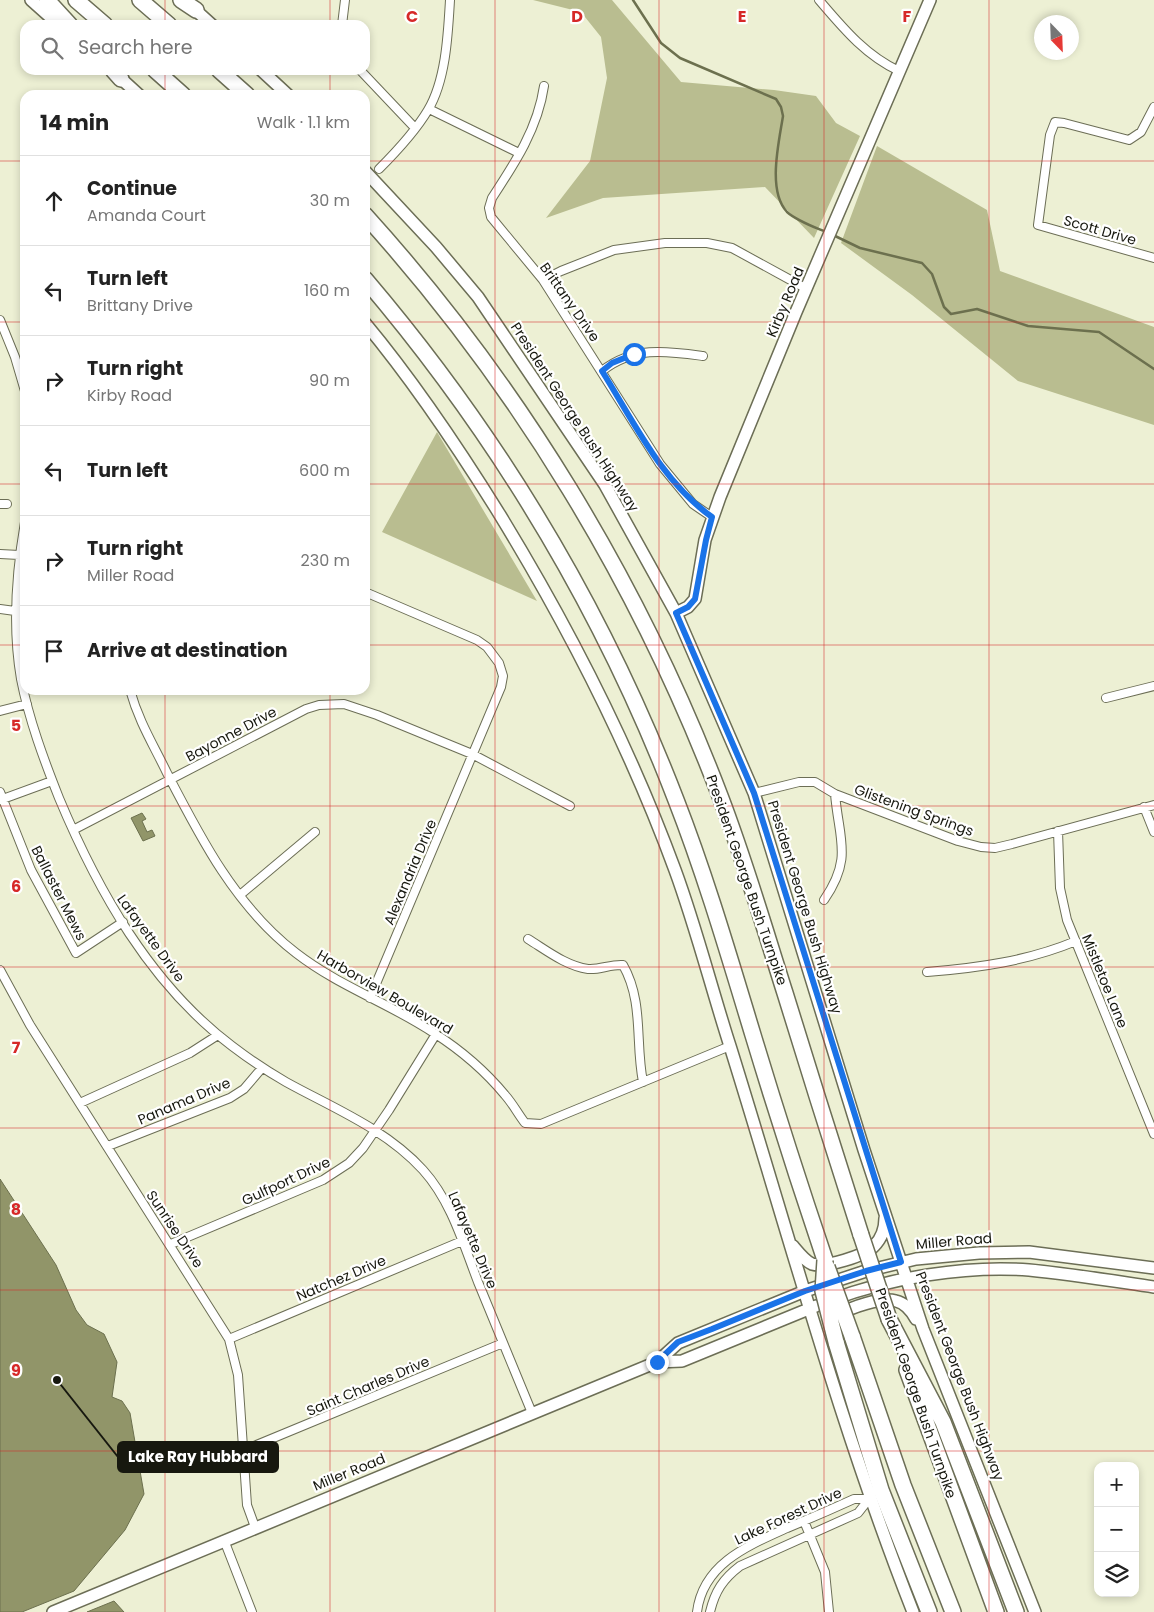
<!DOCTYPE html>
<meta charset="utf-8">
<style>
body{margin:0;font-family:Poppins,sans-serif;background:#f2f2f2;color:#222}
.controls{position:absolute;right:15px;bottom:15px;display:grid;overflow:hidden;border-radius:10px;box-shadow:0 2px 8px #0003}
.controls button{width:45px;height:45px;display:grid;place-items:center;padding:0;border:0;border-bottom:1px solid #e0e0e0;background:#fff;color:#222;font:25px sans-serif}
.compass{position:absolute;left:1034px;top:15px;width:45px;height:45px;border-radius:50%;background:#fff;box-shadow:0 2px 8px #0003;rotate:157deg}
.stop{position:absolute;width:15px;height:15px;margin:-11px;border:4px solid #1a73e8;border-radius:50%;background:#fff}
.stop.end{background:#1a73e8;border-color:#fff;box-shadow:0 1px 5px #0008}
.list{margin:0;padding:0;list-style:none}
h2{display:flex;justify-content:space-between;align-items:center;height:65px;margin:0;padding:0 20px;font-size:21px}
h2 small{font-size:16px;font-weight:400;color:#767676}
.list li{display:grid;grid-template-columns:32px 1fr auto;gap:15px;align-items:center;box-sizing:border-box;height:90px;padding:0 20px;border-top:1px solid #e0e0e0}
.list b{display:block;font-size:19px;white-space:nowrap}
.list p{margin:0;font-size:16px;white-space:nowrap;color:#767676}
.list em{font-size:16px;font-style:normal;color:#767676}
.icon{flex:none;width:28px;height:28px;fill:none;stroke:currentColor;stroke-width:2;stroke-linecap:round;stroke-linejoin:round}
.map{position:relative;flex:none;width:1154px;height:1612px;overflow:hidden}
.search{position:absolute;background:#fff;box-shadow:0 2px 8px #0003;left:20px;top:20px;width:350px;height:55px;display:flex;align-items:center;gap:12px;box-sizing:border-box;padding:0 18px;border-radius:15px;color:#767676;font-size:19px}
.panel{position:absolute;background:#fff;box-shadow:0 2px 8px #0003;left:20px;top:90px;width:350px;height:605px;border-radius:15px}
.map>svg:first-child{display:block}
.forest{fill:#b9bd90}
.water{fill:#919569;stroke:#6c704e}
.lines{fill:none;stroke-linecap:round;stroke-linejoin:round}
.stream{stroke:#6c704e;stroke-width:2.5}
.street-casing{stroke:#6c6e56;stroke-width:10}
.secondary-casing{stroke:#6c6e56;stroke-width:14}
.highway-casing{stroke:#6c6e56;stroke-width:18}
.street{stroke:#fff;stroke-width:8}
.secondary{stroke:#fff;stroke-width:11}
.highway{stroke:#fff;stroke-width:15}
.highway-bridge-casing{stroke:#6c6e56;stroke-width:18;stroke-linecap:butt}
.highway-bridge{stroke:#fff;stroke-width:15}
.route{stroke:#1a73e8;stroke-width:6}
.grid{fill:none;stroke:#d62828;stroke-width:1;stroke-opacity:0.55}
.labels{text-anchor:middle;stroke-width:4.5;stroke-linejoin:round;paint-order:stroke}
.street-label{font-size:14px;fill:#17180f;stroke:#fff}
.grid-label{font-size:16px;text-anchor:middle;font-weight:bold;fill:#d62828;stroke:#fff;stroke-width:4.5;stroke-linejoin:round;paint-order:stroke}
.leader{fill:none;stroke:#17180f;stroke-width:2}
.callout-dot{fill:#17180f;stroke:#fff;stroke-width:2}
.callout{fill:#17180f;stroke:#17180f;stroke-width:2}
.callout-label{font-size:15px;text-anchor:middle;font-weight:bold;fill:#fff}
</style>
<div class="map">
<svg width="1154" height="1612" viewBox="0 0 1154 1612">
<rect width="100%" height="100%" fill="#edf0d4"/>
<!-- forest -->
<path class="forest" d="M 533,0 L 612,0 L 681,82 L 774,90 L 816,96 L 836,123 L 860,136 L 814,238 L 765,187 L 603,198 L 546,218 L 590,161 L 607,78 L 601,37 L 581,12 Z
M 877,146 L 987,210 L 1000,271 L 1154,327 L 1154,425 L 1018,381 L 912,295 L 841,243 Z
M 437,432 L 537,601 L 382,532 Z"/>
<!-- water -->
<path class="water" d="M 142,813 L 146,819 L 142,821 L 147,832 L 152,830 L 155,836 L 143,841 L 131,818 Z
M 0,1179 L 56,1265 L 76,1310 L 87,1325 L 104,1334 L 117,1362 L 112,1397 L 122,1401 L 130,1413 L 144,1494 L 125,1530 L 74,1591 L 22,1612 L 0,1612 Z
M 114,1601 L 124,1612 L 87,1612 Z"/>
<g class="lines">
<!-- stream -->
<path class="stream" d="M 633,0 L 661,43 L 680,58 L 776,99 L 781,107 L 783,116 C 779,142 767,191 787,212 C 797,221 814,227 826,232
M 833,235 L 860,248 L 922,263 L 932,274 L 944,307 L 951,314 L 977,309 L 1028,326 L 1099,332 L 1154,369"/>
<defs>
<path id="street" d="M 819,0 C 843,28 865,55 899,71
M 342,25 L 345,0
M 360,70 L 415,128
M 544,86 C 538,128 515,163 492,198 L 489,208 L 491,217 L 543,280 L 660,464 L 693,504 L 712,517
M 1154,107 L 1141,132 L 1129,140 L 1064,123 L 1055,122 L 1050,135 L 1038,225 L 1154,258
M 429,109 L 519,153
M 379,169 C 397,151 415,132 428,110 C 446,80 448,34 450,0
M 543,280 L 561,271 L 614,250 L 665,243 L 707,243 L 732,248 L 807,289
M 0,320 L 15,357 L 25,391
M 602,371 C 634,346 666,351 703,356
M 0,504 L 7,504
M 25,522 C 16,574 12,627 21,679 C 29,720 44,760 59,798 C 98,891 150,984 232,1046 C 249,1059 267,1071 286,1082 C 333,1108 386,1129 423,1170 C 451,1201 463,1243 478,1282 C 496,1326 514,1369 532,1413
M 0,554 L 19,555
M 365,592 L 477,640 L 487,647 L 499,663 L 503,676 L 501,687 L 370,998
M 0,609 L 15,611
M 130,690 C 139,722 153,744 167,773 C 201,839 236,907 296,953 C 340,987 389,1003 434,1033 C 459,1049 486,1072 505,1095 C 513,1104 518,1114 525,1123 L 541,1124 L 730,1046
M 1106,698 L 1154,686
M 0,711 L 27,704
M 0,792 L 31,870 L 76,953 L 123,922
M 754,793 L 799,782 L 815,782 L 835,794 L 958,841 L 981,847 L 995,848 L 1012,844 L 1154,805
M 0,800 L 52,781
M 1144,807 L 1154,832
M 73,830 L 306,709 L 319,705 L 344,704 L 377,715 L 472,754 L 570,806
M 1058,831 L 1060,888 L 1067,920 L 1154,1134
M 240,895 L 315,832
M 824,900 C 853,858 839,840 835,794
M 528,939 C 546,950 566,966 588,969 C 600,970 611,964 623,965 C 644,1002 635,1042 643,1082
M 0,970 L 30,1025 L 229,1339 L 238,1375 L 247,1505 L 255,1527
M 927,972 C 978,968 1028,961 1076,941
M 80,1103 L 190,1053 L 218,1035
M 108,1146 L 230,1098 L 244,1089 L 262,1068
M 171,1244 L 323,1180 L 349,1163 L 363,1148 L 389,1110 L 436,1034
M 229,1339 L 462,1241
M 242,1451 L 503,1343
M 804,1521 L 825,1572 L 829,1612
M 224,1540 L 252,1612
M 697,1612 C 703,1564 747,1546 787,1528 C 809,1519 832,1509 854,1499 L 869,1499
M 710,1612 C 715,1591 723,1579 740,1566 L 858,1513 L 869,1499"/>
<path id="secondary" d="M 31,0 L 59,25
M 191,6 L 212,25
M 261,70 L 288,95
M 116,74 L 139,95
M 365,171 L 436,247 L 478,297 L 605,485 L 676,613 L 754,793 L 864,1150 L 923,1329 L 1035,1612
M 365,323 C 415,383 459,449 500,515 C 569,628 629,745 675,870 C 696,927 711,987 730,1046 C 789,1235 840,1427 913,1612
M 676,613 L 688,607 L 695,599 L 705,540 L 720,497 L 796,312 L 930,0
M 793,1246 C 798,1252 805,1261 812,1264 C 825,1268 865,1256 874,1246 C 882,1238 885,1229 885,1218
M 831,1300 C 890,1278 965,1265 1029,1270 C 1071,1274 1113,1281 1154,1287
M 838,1315 C 852,1307 880,1297 896,1301 C 905,1303 912,1312 916,1319
M 657,1362 L 678,1343 L 805,1291 L 866,1271 L 916,1259 L 979,1253 L 1029,1252 L 1154,1268
M 53,1612 L 657,1362 L 682,1361 L 816,1306"/>
<path id="highway" d="M 47,0 L 70,25
M 76,0 L 105,25
M 140,0 L 169,25
M 181,0 L 196,10
M 113,70 L 121,79
M 155,70 L 183,95
M 219,70 L 247,95
M 365,215 C 518,384 639,583 720,796 C 745,861 764,927 785,993 C 810,1074 835,1154 861,1235
M 365,279 C 497,434 603,610 676,800 C 706,877 729,956 753,1035 C 776,1111 800,1186 825,1260
M 889,1319 L 943,1422 L 1016,1612
M 852,1336 L 903,1485 L 953,1612
M 836,1342 L 881,1490 L 929,1612
M 907,1370 L 996,1612"/>
</defs>
<!-- street casing -->
<use href="#street" class="street-casing"/>
<!-- secondary casing -->
<use href="#secondary" class="secondary-casing"/>
<!-- highway casing -->
<use href="#highway" class="highway-casing"/>
<!-- street -->
<use href="#street" class="street"/>
<!-- secondary -->
<use href="#secondary" class="secondary"/>
<!-- highway -->
<use href="#highway" class="highway"/>
<defs>
<path id="highway-bridge" d="M 861,1235 L 889,1319
M 825,1260 L 823,1291 L 836,1342
M 827,1267 L 852,1336"/>
</defs>
<!-- highway-bridge casing -->
<use href="#highway-bridge" class="highway-bridge-casing"/>
<!-- highway-bridge -->
<use href="#highway-bridge" class="highway-bridge"/>
</g>
<g class="lines">
<!-- route -->
<path class="route" d="M 634,354 L 612,363 L 602,371 C 634,422 662,482 712,517 L 706,540 L 695,599 L 688,607 L 676,613 L 754,793 L 901,1262 L 866,1271 L 805,1291 L 712,1329 L 678,1342 L 657,1362"/>
</g>
<!-- grid -->
<path class="grid" d="M 165,0 L 165,25M 330,0 L 330,25M 495,0 L 495,1612M 659,0 L 659,1612M 824,0 L 824,1612M 989,0 L 989,1612M 165,70 L 165,95M 330,70 L 330,95M 0,161 L 25,161M 365,161 L 1154,161M 0,322 L 25,322M 365,322 L 1154,322M 0,484 L 25,484M 365,484 L 1154,484M 0,645 L 25,645M 365,645 L 1154,645M 165,690 L 165,1612M 330,690 L 330,1612M 0,806 L 1154,806M 0,967 L 1154,967M 0,1128 L 1154,1128M 0,1290 L 1154,1290M 0,1451 L 1154,1451"/>
<g class="labels">
<!-- street labels -->
<g class="street-label">
<text transform="translate(1100 230) rotate(16)" y="5">Scott Drive</text>
<text transform="translate(570 302) rotate(55)" y="5">Brittany Drive</text>
<text transform="translate(785 302) rotate(-67)" y="5">Kirby Road</text>
<text transform="translate(575 417) rotate(57)" y="5">President George Bush Highway</text>
<text transform="translate(231 734) rotate(-28)" y="5">Bayonne Drive</text>
<text transform="translate(914 810) rotate(20)" y="5">Glistening Springs</text>
<text transform="translate(410 872) rotate(-67)" y="5">Alexandria Drive</text>
<text transform="translate(747 880) rotate(71)" y="5">President George Bush Turnpike</text>
<text transform="translate(59 893) rotate(63)" y="5">Ballaster Mews</text>
<text transform="translate(805 907) rotate(73)" y="5">President George Bush Highway</text>
<text transform="translate(151 938) rotate(54)" y="5">Lafayette Drive</text>
<text transform="translate(1105 981) rotate(68)" y="5">Mistletoe Lane</text>
<text transform="translate(385 992) rotate(30)" y="5">Harborview Boulevard</text>
<text transform="translate(184 1101) rotate(-23)" y="5">Panama Drive</text>
<text transform="translate(286 1181) rotate(-25)" y="5">Gulfport Drive</text>
<text transform="translate(175 1229) rotate(56)" y="5">Sunrise Drive</text>
<text transform="translate(473 1240) rotate(67)" y="5">Lafayette Drive</text>
<text transform="translate(954 1241) rotate(-5)" y="5">Miller Road</text>
<text transform="translate(341 1278) rotate(-23)" y="5">Natchez Drive</text>
<text transform="translate(960 1376) rotate(69)" y="5">President George Bush Highway</text>
<text transform="translate(368 1386) rotate(-23)" y="5">Saint Charles Drive</text>
<text transform="translate(916 1393) rotate(71)" y="5">President George Bush Turnpike</text>
<text transform="translate(349 1472) rotate(-22)" y="5">Miller Road</text>
<text transform="translate(788 1516) rotate(-25)" y="5">Lake Forest Drive</text>
</g>
</g>
<g class="grid-label">
<text x="412" y="22">C</text>
<text x="577" y="22">D</text>
<text x="742" y="22">E</text>
<text x="907" y="22">F</text>
<text x="16" y="731">5</text>
<text x="16" y="892">6</text>
<text x="16" y="1053">7</text>
<text x="16" y="1215">8</text>
<text x="16" y="1376">9</text>
</g>
<!-- callouts -->
<path class="leader" d="M57 1380L118 1457"/>
<circle class="callout-dot" cx="57" cy="1380" r="5"/>
<rect class="callout" x="118" y="1442" width="160" height="30" rx="5"/>
<g class="callout-label">
<text x="198" y="1462">Lake Ray Hubbard</text>
</g>
</svg>
<div class="controls">
<button>+</button>
<button>−</button>
<button><svg class="icon" aria-label="layers" viewBox="0 0 24 24"><path d="M12 4l9 5-9 5-9-5zM3 14l9 5 9-5"/></svg></button>
</div>
<svg class="compass" viewBox="-18 -18 36 36"><path d="M0-13l5 13h-10z" fill="#e53935"/><path d="M0 13l5-13h-10z" fill="#767676"/></svg>
<div class="stop" style="left:634px;top:354px"></div>
<div class="stop end" style="left:657px;top:1362px"></div>
<div class="search"><svg class="icon" aria-label="search" viewBox="0 0 24 24"><circle cx="10" cy="10" r="6"/><path d="M15 15l6 6"/></svg>Search here</div>
<section class="panel">
<h2>14 min<small>Walk · 1.1 km</small></h2>
<ul class="list">
<li><svg class="icon" aria-label="ahead" viewBox="0 0 24 24"><path d="M12 20V5M6 11l6-6 6 6"/></svg><div><b>Continue</b><p>Amanda Court</p></div><em>30 m</em></li>
<li><svg class="icon" aria-label="left" viewBox="0 0 24 24"><path d="M17 20v-9H6M10 6l-5 5 5 5"/></svg><div><b>Turn left</b><p>Brittany Drive</p></div><em>160 m</em></li>
<li><svg class="icon" aria-label="right" viewBox="0 0 24 24"><path d="M7 20v-9h11M14 6l5 5-5 5"/></svg><div><b>Turn right</b><p>Kirby Road</p></div><em>90 m</em></li>
<li><svg class="icon" aria-label="left" viewBox="0 0 24 24"><path d="M17 20v-9H6M10 6l-5 5 5 5"/></svg><div><b>Turn left</b></div><em>600 m</em></li>
<li><svg class="icon" aria-label="right" viewBox="0 0 24 24"><path d="M7 20v-9h11M14 6l5 5-5 5"/></svg><div><b>Turn right</b><p>Miller Road</p></div><em>230 m</em></li>
<li><svg class="icon" aria-label="arrive" viewBox="0 0 24 24"><path d="M6 21V4h12l-3 4 3 4H6"/></svg><div><b>Arrive at destination</b></div></li>
</ul>
</section>
</div>
